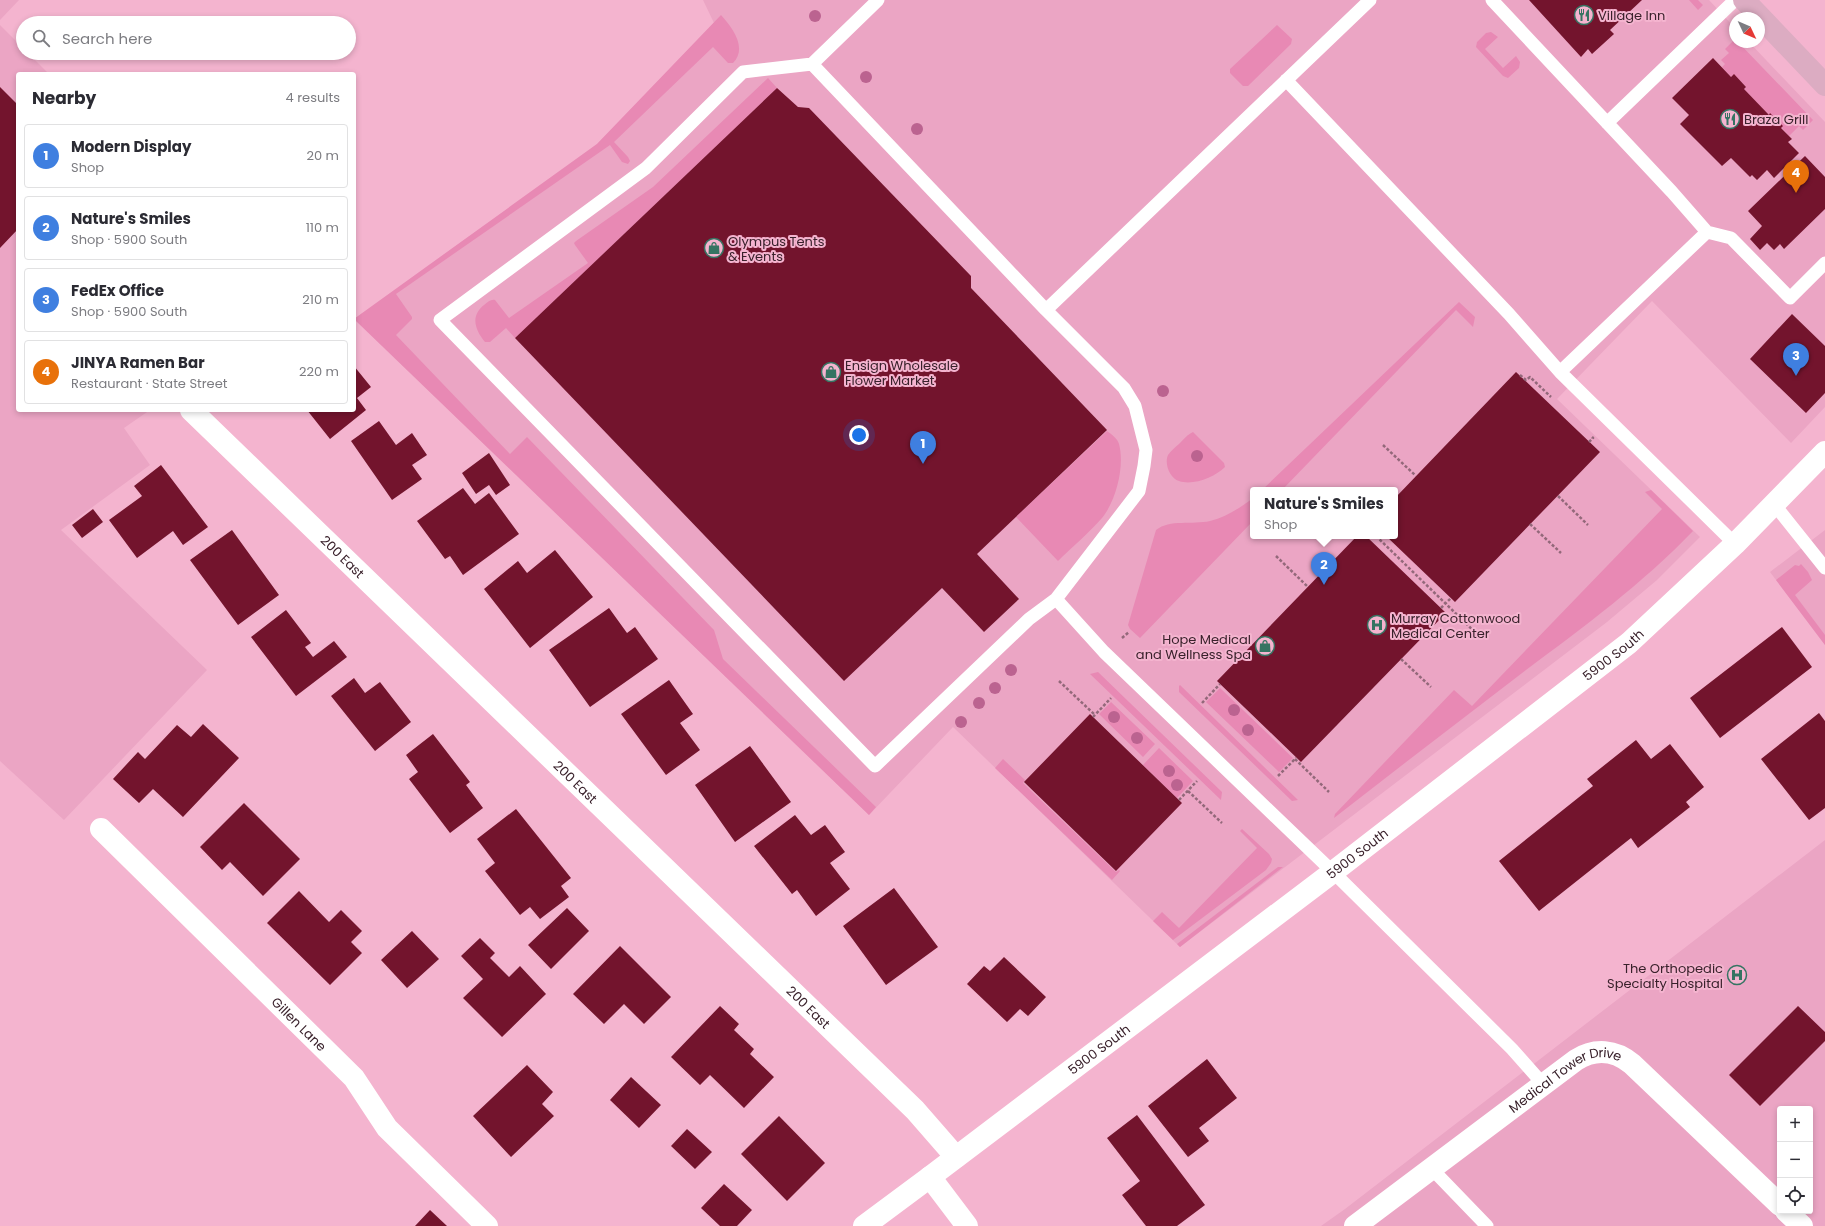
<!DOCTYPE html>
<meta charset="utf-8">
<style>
body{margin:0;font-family:Poppins,sans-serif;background:#f7f7f7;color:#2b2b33}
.controls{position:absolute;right:12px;bottom:12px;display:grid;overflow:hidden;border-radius:4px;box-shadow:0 2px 6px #0003}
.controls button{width:36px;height:36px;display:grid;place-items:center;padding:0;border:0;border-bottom:1px solid #e1e1e2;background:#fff;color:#2b2b33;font:20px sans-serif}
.compass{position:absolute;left:1729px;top:12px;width:36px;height:36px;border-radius:50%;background:#fff;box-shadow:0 2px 6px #0003;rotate:134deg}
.you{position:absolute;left:859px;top:435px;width:14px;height:14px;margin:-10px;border:3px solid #fff;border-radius:50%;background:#1a73e8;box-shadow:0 0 0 6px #1a73e833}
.badge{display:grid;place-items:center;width:26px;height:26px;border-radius:50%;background:#357462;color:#fff;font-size:13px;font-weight:700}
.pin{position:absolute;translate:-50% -33px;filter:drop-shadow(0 1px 2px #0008)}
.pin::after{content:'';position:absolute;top:21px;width:14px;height:12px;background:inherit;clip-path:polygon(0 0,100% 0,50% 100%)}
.popup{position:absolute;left:1250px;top:487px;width:148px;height:52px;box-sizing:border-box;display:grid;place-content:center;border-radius:4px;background:#fff;filter:drop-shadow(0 1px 3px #0005);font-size:13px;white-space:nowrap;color:#7c7c81}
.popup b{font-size:15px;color:#2b2b33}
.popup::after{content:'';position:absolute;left:50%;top:100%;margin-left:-8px;border:8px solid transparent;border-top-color:#fff}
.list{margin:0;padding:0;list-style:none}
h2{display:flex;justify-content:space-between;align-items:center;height:52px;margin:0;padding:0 16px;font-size:17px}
h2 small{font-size:13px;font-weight:400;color:#7c7c81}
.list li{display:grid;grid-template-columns:26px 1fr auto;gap:12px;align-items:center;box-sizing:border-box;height:64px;margin:0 8px 8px;padding:0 8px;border:1px solid #e1e1e2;border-radius:4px}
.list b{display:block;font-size:15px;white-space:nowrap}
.list p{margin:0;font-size:13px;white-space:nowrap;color:#7c7c81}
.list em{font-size:13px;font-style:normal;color:#7c7c81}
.icon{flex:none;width:22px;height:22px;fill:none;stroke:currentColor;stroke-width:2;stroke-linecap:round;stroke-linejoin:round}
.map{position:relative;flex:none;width:1825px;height:1226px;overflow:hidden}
.search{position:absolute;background:#fff;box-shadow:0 2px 6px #0003;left:16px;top:16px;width:340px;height:44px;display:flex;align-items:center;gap:10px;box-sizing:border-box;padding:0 14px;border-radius:22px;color:#7c7c81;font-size:15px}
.panel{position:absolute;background:#fff;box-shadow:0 2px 6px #0003;left:16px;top:72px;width:340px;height:340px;border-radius:4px}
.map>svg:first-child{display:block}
.built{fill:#eba5c4;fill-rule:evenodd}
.green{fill:#e889b4}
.building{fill:#73142d}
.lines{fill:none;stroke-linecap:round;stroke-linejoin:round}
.path{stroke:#93687a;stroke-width:2.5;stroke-dasharray:3 2;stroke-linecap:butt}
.service{stroke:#fff;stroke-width:13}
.minor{stroke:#fff;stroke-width:22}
.secondary{stroke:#fff;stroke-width:22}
.primary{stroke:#dcacc2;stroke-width:22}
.tree{fill:#bb6390}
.labels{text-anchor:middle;stroke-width:4;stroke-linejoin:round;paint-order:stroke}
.poi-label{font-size:13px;fill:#39212b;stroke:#f4b4cf;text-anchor:start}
.street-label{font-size:13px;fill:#39212b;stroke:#f4b4cf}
</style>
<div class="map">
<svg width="1825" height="1226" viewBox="0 0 1825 1226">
<rect width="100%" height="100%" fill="#f4b4cf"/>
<!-- built -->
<path class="built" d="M 0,0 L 19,0 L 0,20 Z
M 703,0 L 1709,0 L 1735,28 L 1735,42 L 1749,42 L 1825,122 L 1825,407 L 1791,443 L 1652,301 L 1557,399 L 1700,537 L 1657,580 L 1607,622 L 1180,947 L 953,727 L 869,815 L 354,319 L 597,144 L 714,23 ZM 1253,490 L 1395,490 L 1395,536 L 1253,536 Z
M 0,25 L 23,48 L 23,53 L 28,53 L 49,74 L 18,74 L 18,410 L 150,410 L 124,428 L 150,465 L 61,530 L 207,670 L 64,820 L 0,761 Z
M 1825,530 L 1825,645 L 1770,572 Z
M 1825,840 L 1825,1226 L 1321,1226 L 1345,1209 ZM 1780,1109 L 1810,1109 L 1810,1211 L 1780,1211 Z"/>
<!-- green -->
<path class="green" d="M 1689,0 L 1698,0 L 1703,5 L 1698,10 Z
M 721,15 C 732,27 748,48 733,63 L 728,63 L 713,47 L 614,142 L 628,157 L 630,161 L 628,164 L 622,162 L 610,145 L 396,294 L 412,317 L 412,319 L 396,335 L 510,454 L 527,437 L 714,630 L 723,659 L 876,807 L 869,815 L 354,319 L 597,144 Z
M 1277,25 L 1292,39 L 1291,44 L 1248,86 L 1243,86 L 1230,73 L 1230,69 Z
M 1491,32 L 1498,37 L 1485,49 L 1503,68 L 1516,56 L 1520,62 L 1519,68 L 1508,78 L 1503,76 L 1476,47 L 1477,42 L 1486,33 Z
M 1735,39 L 1735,42 L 1738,42 L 1813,120 L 1803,130 L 1799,126 L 1789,136 L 1770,114 L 1769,115 L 1744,89 L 1746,87 L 1734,75 L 1731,77 L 1722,67 L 1725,64 L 1721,60 L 1729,53 L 1725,49 Z
M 768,78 L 777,88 L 515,338 L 506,328 L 490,342 L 485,342 C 475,330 470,316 484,305 C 488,302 491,299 495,300 L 509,318 L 588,263 L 575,245 L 574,243 L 576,241 L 653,187 Z
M 1459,302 L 1475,317 L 1473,327 L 1456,310 L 1282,490 L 1262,490 Z
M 1107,431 C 1111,434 1118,439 1119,444 C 1125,466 1116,501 1102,518 C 1089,533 1072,547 1058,561 L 1016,517 Z
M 1193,432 L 1224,463 L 1225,467 C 1215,477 1193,486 1179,481 C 1170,478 1164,464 1168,455 C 1171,451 1175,447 1179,444 C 1183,440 1188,434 1193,432 Z
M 1651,490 L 1693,531 C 1642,584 1585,626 1526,670 C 1462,719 1398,768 1334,818 L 1335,814 L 1454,690 L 1472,706 L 1662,509 L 1645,492 Z
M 1253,498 L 1253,521 L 1140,638 L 1130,629 L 1128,625 L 1156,530 C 1170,519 1192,525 1210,521 C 1226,517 1240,508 1253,498 Z
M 1801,564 L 1808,572 L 1812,580 L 1795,595 L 1825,635 L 1825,645 L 1776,580 L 1795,565 L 1799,566 Z
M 1098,672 L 1222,792 L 1221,800 L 1090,674 Z
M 1180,685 L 1298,800 L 1292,801 L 1179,692 L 1179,686 Z
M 1220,688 L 1293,758 L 1279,772 L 1206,702 Z
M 1111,702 L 1155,744 L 1143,757 L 1099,714 Z
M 1159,748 L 1193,781 L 1177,798 L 1143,765 Z
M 1003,759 L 1025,780 L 1023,783 L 1116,872 L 1119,870 L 1120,871 L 1112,880 L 995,768 Z
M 1242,829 L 1269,854 L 1272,859 L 1271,863 L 1266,870 L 1173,940 L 1153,921 L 1162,912 L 1179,928 L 1257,848 L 1240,831 Z
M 1278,867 L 1283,867 L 1180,947 L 1177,944 Z"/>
<!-- building -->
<path class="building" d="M 1529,0 L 1642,0 L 1610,30 L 1614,34 L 1592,54 L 1588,49 L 1581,57 Z
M 1713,58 L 1731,77 L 1734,74 L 1746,87 L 1744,89 L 1769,115 L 1770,113 L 1783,126 L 1781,128 L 1792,139 L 1788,142 L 1799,153 L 1774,178 L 1767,170 L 1757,180 L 1752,175 L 1750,177 L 1731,158 L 1722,166 L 1680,124 L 1689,115 L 1672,98 Z
M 0,87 L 18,105 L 18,229 L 0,248 Z
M 777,88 L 798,107 L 809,108 L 971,276 L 971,288 L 1107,430 L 977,554 L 1019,599 L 984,632 L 942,588 L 844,681 L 515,338 Z
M 1805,156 L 1825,177 L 1825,209 L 1784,249 L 1780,244 L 1774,250 L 1767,243 L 1760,250 L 1750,239 L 1762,226 L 1748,211 Z
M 1792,314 L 1825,346 L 1825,393 L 1806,413 L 1750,359 Z
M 354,366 L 371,387 L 357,398 L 366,410 L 330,439 L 307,410 L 354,410 Z
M 1516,372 L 1600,452 L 1455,602 L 1386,536 L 1395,536 L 1395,498 Z
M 379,421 L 396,445 L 412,433 L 427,455 L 412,465 L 422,479 L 392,500 L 351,441 Z
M 489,453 L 510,485 L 496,495 L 489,485 L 476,494 L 462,473 Z
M 161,465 L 208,527 L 183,545 L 173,531 L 137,558 L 109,520 L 142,496 L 134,486 Z
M 463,488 L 475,504 L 489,493 L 519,534 L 463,575 L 450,556 L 445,559 L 417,521 Z
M 93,509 L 103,522 L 82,538 L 72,525 Z
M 232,530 L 279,595 L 238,625 L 190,560 Z
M 1357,536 L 1366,536 L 1446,613 L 1301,762 L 1217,681 Z
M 555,550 L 593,597 L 530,648 L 484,589 L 518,561 L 527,573 Z
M 609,608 L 627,633 L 635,627 L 658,659 L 590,707 L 549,650 Z
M 286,610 L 311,643 L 305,647 L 313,657 L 334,641 L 347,657 L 296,696 L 251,637 Z
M 1782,627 L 1812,667 L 1720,738 L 1690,698 Z
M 354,678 L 365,693 L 380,682 L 411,722 L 375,751 L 331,696 Z
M 669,680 L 693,714 L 680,723 L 700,750 L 666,775 L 621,714 Z
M 1819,713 L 1825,721 L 1825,808 L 1809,820 L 1761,759 Z
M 1090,714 L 1182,803 L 1116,871 L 1024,782 Z
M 203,724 L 239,758 L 183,817 L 153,789 L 139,803 L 113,779 L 138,752 L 145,759 L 177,725 L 191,737 Z
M 433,734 L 470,782 L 466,785 L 483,808 L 450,833 L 409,779 L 418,772 L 406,755 Z
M 1636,740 L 1651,759 L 1670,744 L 1704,787 L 1686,802 L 1690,807 L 1638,848 L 1631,838 L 1539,911 L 1499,861 L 1593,786 L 1587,779 Z
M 750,746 L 791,802 L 735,842 L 695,785 Z
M 244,803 L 300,859 L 263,896 L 230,862 L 222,870 L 200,847 Z
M 516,809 L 571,878 L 561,886 L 569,897 L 540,919 L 530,907 L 520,915 L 485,871 L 495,863 L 477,839 Z
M 795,815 L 811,835 L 825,825 L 845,852 L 830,863 L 850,889 L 816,916 L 797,890 L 792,894 L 754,846 Z
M 894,888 L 938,947 L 886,985 L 843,926 Z
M 299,891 L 329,922 L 341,910 L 362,931 L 351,942 L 362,953 L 330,985 L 267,923 Z
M 567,908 L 589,931 L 551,969 L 528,945 Z
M 412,931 L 439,959 L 407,988 L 381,960 Z
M 480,938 L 495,953 L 490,958 L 509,977 L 520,966 L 546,994 L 502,1037 L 463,998 L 483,979 L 461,956 Z
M 620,946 L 671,997 L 644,1024 L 624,1004 L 604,1024 L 573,994 Z
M 1004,957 L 1046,997 L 1028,1016 L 1020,1009 L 1007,1022 L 967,984 L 984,966 L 990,971 Z
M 720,1006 L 739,1024 L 734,1030 L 754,1049 L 750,1054 L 774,1077 L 744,1108 L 710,1075 L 700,1085 L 671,1057 Z
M 1798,1006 L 1825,1032 L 1825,1041 L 1760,1106 L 1729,1075 Z
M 1207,1059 L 1237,1098 L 1199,1128 L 1209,1141 L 1188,1157 L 1148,1106 Z
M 527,1065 L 553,1092 L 542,1104 L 554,1116 L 511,1157 L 473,1116 Z
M 631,1077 L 661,1105 L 639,1128 L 610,1100 Z
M 1137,1115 L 1205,1205 L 1177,1226 L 1146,1226 L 1122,1195 L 1140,1181 L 1107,1138 Z
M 779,1116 L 825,1163 L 787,1201 L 741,1154 Z
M 687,1129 L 712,1152 L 695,1169 L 671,1146 Z
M 724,1184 L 752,1210 L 737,1226 L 720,1226 L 701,1208 Z
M 430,1210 L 447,1226 L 415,1226 Z"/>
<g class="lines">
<!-- path -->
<path class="path" d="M 1520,375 L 1526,380 L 1530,377 L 1551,397
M 1589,442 L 1593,438 L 1592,437
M 1383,445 L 1416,476
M 1558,496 L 1588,525
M 1530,524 L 1561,553
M 1376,536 L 1480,637
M 1276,556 L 1308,587
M 1441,608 L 1451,598
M 1122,638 L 1129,632
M 1401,659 L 1431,687
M 1059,681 L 1095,715
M 1202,703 L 1220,684
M 1093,717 L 1111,698
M 1295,759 L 1329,792
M 1278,776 L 1296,758
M 1188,791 L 1222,823
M 1179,800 L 1197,781"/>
<!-- service -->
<path class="service" d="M 1492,0 L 1672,192 L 1707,232 L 1560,372
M 812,64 L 1046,310 L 1124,388 L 1135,406 L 1146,450 L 1144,466 L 1139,491 L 1056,599 L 1029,619 L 875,766 L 440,320 L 646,168 L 743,72 L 812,64 L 878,0
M 1286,80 L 1509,314 L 1560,372 L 1735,544
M 1607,123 L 1735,0
M 1707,232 L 1731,238 L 1790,298 L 1825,263
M 1046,310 L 1370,0
M 1774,504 L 1825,568
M 1056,599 L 1104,652 L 1333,872 L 1512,1049 L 1543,1084
M 1431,1168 L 1487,1226"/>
<!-- minor -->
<g class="minor">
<path id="s1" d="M 191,410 L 915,1110 L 956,1157"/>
<path id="s2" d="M 101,829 L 354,1078 L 387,1128 L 487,1226"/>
<path d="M 930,1177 L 967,1226"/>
<path d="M 1786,1211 L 1802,1226"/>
<path id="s3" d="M 1355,1226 L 1576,1060 C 1595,1048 1615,1050 1632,1064 L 1780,1205"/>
</g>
<!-- secondary -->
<path class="secondary" id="s4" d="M 864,1226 L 930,1177 L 1333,872 L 1629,643 L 1735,544 L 1825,452"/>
<!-- primary -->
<path class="primary" d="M 1744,0 L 1825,85"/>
</g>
<!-- trees -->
<g class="tree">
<circle cx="815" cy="16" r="6"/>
<circle cx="866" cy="77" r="6"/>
<circle cx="917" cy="129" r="6"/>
<circle cx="1163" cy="391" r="6"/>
<circle cx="1197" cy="456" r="6"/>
<circle cx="1011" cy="670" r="6"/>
<circle cx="995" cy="688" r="6"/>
<circle cx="979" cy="703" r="6"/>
<circle cx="1234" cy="710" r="6"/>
<circle cx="1114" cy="717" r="6"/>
<circle cx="961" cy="722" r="6"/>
<circle cx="1248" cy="730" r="6"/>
<circle cx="1137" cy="738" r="6"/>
<circle cx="1169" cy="771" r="6"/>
<circle cx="1177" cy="785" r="6"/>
</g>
<!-- icons -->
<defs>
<symbol id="restaurant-ring" viewBox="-11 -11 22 22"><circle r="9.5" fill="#f4b4cf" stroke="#357462" stroke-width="1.5"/><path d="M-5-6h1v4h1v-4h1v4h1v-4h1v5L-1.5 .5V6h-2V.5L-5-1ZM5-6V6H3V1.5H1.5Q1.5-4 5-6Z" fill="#357462"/></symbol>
<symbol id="shop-ring" viewBox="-11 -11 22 22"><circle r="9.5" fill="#f4b4cf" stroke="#357462" stroke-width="1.5"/><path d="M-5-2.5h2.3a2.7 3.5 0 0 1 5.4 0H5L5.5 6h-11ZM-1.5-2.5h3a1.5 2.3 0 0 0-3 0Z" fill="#357462"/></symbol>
<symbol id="hospital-ring" viewBox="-11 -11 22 22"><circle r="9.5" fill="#f4b4cf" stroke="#357462" stroke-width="1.5"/><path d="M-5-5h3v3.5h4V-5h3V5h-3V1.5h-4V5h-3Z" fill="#357462"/></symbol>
</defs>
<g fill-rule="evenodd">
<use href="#restaurant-ring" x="1573" y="4" width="22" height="22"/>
<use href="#restaurant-ring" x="1719" y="108" width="22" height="22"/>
<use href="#shop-ring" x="703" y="237" width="22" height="22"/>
<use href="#shop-ring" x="820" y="361" width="22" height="22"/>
<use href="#hospital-ring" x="1366" y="614" width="22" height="22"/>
<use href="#shop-ring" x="1254" y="635" width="22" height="22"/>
<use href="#hospital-ring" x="1726" y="964" width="22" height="22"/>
</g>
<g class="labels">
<!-- poi labels -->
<g class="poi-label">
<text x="1598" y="20">Village Inn</text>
<text x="1744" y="124">Braza Grill</text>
<text x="728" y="246">Olympus Tents<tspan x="728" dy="15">&amp; Events</tspan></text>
<text x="845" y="370">Ensign Wholesale<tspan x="845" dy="15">Flower Market</tspan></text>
<text x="1391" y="623">Murray Cottonwood<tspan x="1391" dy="15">Medical Center</tspan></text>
<text x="1251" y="644" text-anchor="end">Hope Medical<tspan x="1251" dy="15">and Wellness Spa</tspan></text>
<text x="1723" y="973" text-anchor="end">The Orthopedic<tspan x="1723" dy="15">Specialty Hospital</tspan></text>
</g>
<!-- street labels -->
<g class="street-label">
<text dy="5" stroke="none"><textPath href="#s1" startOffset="211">200 East</textPath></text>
<text dy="5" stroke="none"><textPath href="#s4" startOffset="942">5900 South</textPath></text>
<text dy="5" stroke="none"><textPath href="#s1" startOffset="535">200 East</textPath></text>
<text dy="5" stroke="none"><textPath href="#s4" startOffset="618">5900 South</textPath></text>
<text dy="5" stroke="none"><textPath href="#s1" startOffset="859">200 East</textPath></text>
<text dy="5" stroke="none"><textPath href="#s2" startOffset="278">Gillen Lane</textPath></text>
<text dy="5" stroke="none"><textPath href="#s4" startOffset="294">5900 South</textPath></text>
<text dy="5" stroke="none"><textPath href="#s3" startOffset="259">Medical Tower Drive</textPath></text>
</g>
</g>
</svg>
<div class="controls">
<button>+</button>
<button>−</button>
<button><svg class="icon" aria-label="locate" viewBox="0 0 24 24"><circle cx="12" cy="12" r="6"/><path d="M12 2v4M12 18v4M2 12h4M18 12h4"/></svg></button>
</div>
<svg class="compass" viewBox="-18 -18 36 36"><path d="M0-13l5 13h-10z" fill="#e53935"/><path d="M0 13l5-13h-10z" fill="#7c7c81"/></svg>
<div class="you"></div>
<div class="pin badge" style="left:923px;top:464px;background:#3f7fe0">1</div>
<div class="pin badge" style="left:1324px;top:585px;background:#3f7fe0">2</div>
<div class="popup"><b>Nature's Smiles</b>Shop</div>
<div class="pin badge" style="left:1796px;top:376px;background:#3f7fe0">3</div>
<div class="pin badge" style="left:1796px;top:193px;background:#e8710a">4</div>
<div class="search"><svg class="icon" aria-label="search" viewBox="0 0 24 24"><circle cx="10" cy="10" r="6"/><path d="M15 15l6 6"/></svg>Search here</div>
<section class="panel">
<h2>Nearby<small>4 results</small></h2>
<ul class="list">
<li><span class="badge" style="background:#3f7fe0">1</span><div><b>Modern Display</b><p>Shop</p></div><em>20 m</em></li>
<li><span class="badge" style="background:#3f7fe0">2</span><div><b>Nature's Smiles</b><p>Shop · 5900 South</p></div><em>110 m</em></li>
<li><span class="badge" style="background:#3f7fe0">3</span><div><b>FedEx Office</b><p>Shop · 5900 South</p></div><em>210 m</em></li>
<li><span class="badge" style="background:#e8710a">4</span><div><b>JINYA Ramen Bar</b><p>Restaurant · State Street</p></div><em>220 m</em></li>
</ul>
</section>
</div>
